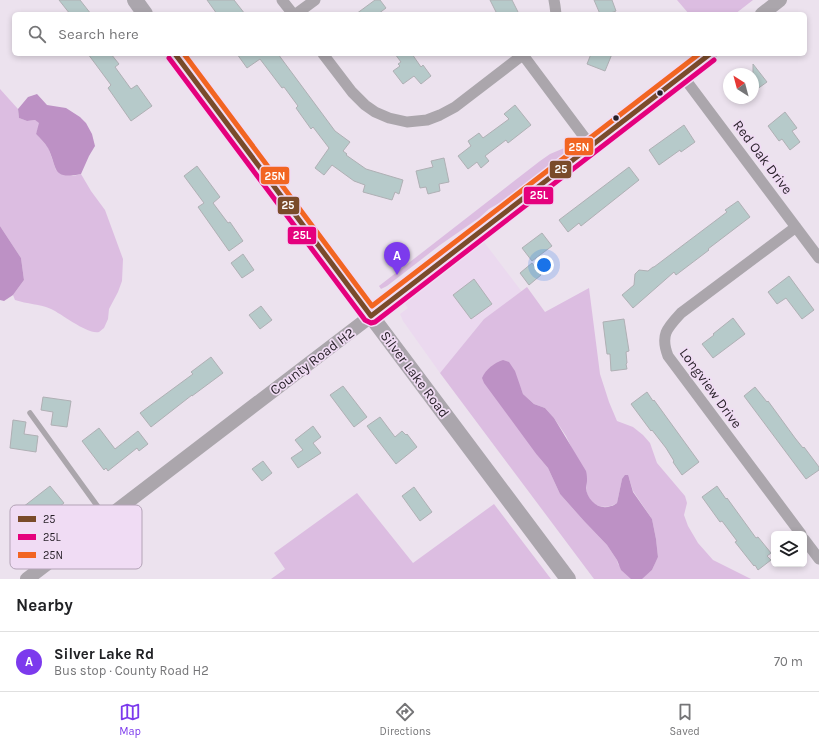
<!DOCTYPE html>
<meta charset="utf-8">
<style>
body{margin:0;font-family:Karla,sans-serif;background:#f2f2f2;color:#202124}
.controls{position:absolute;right:12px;bottom:12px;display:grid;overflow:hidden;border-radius:6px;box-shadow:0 2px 6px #0003}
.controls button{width:36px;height:36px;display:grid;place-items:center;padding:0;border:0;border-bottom:1px solid #e0e0e0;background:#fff;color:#202124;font:20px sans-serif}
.compass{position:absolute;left:723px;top:68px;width:36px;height:36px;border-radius:50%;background:#fff;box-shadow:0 2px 6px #0003;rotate:324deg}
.you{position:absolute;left:544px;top:265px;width:14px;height:14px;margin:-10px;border:3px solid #fff;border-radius:50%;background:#1a73e8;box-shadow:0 0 0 6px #1a73e833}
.badge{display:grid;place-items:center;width:26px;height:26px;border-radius:50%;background:#7c3aed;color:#fff;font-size:13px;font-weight:700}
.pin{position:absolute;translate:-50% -33px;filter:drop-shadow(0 1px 2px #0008)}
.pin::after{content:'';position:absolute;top:21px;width:14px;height:12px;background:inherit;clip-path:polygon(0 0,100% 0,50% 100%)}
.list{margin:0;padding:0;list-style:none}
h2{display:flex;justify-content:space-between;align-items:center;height:52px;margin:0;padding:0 16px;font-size:17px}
h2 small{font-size:13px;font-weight:400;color:#757577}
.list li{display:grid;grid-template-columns:26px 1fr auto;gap:12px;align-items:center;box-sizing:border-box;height:60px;padding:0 16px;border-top:1px solid #e0e0e0}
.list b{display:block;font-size:15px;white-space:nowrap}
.list p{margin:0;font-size:13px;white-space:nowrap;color:#757577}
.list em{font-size:13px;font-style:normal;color:#757577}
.icon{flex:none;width:22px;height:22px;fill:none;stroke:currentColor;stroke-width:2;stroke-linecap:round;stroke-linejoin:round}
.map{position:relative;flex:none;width:819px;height:579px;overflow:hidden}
.search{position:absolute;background:#fff;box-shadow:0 2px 6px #0003;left:12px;right:12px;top:12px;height:44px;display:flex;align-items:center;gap:10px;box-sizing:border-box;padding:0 14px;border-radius:6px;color:#757577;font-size:15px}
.sheet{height:112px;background:#fff}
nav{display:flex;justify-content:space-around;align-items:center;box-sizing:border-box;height:56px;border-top:1px solid #e0e0e0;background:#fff;font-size:11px;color:#757577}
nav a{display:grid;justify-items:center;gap:2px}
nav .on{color:#7c3aed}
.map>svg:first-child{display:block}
.built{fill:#ebd9ef}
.green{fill:#dcbde1}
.water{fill:#bd91c5}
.building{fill:#b6caca;stroke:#afb0b4}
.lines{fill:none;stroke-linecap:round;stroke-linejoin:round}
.service{stroke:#aba6ac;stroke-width:5.5}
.minor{stroke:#aba6ac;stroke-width:11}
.tertiary{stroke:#aba6ac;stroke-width:14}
.secondary{stroke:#aba6ad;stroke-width:16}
.bus-1-casing{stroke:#f0dcf4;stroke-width:8}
.bus-2-casing{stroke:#f0dcf4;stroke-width:8}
.bus-3-casing{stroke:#f0dcf4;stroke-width:8}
.bus-1{stroke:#7a4b2a;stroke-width:5}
.bus-2{stroke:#e5007d;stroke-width:5}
.bus-3{stroke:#f26522;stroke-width:5}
.bus-dot{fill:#261f27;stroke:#f0dcf4;stroke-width:1.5}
.labels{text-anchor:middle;stroke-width:3.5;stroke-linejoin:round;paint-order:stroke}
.street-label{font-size:14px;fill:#261f27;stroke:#f0dcf4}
.key{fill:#f0dcf4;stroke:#b3a3b6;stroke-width:1}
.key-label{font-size:11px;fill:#261f27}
.line-badge{stroke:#f0dcf4;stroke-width:1.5}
.badge-label{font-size:11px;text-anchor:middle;font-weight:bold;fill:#fff}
</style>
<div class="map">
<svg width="819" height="579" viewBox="0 0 819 579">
<rect width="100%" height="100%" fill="#ece2ee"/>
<!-- built -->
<path class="built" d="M 484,242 L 522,292 L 484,319 L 440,373 L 403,321 L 400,314 L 408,308 L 405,304 Z"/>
<!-- green -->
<path class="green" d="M 677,0 L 753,0 L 735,14 L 689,14 Z
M 0,89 L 18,109 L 19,118 L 27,121 L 35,120 L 40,123 L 36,134 L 48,147 L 56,170 L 73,176 L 81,174 L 91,191 L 105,210 L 123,259 L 122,281 L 118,292 L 109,309 L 108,319 L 104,328 C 102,329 101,331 99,332 C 88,335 62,314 51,309 C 40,304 27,304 15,300 L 13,295 L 24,280 L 21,258 L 0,226 Z
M 569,146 L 571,148 L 569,151 L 519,189 L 501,202 L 489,209 L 479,218 L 440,245 L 387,286 L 381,289 L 379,286 L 540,161 L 550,154 Z
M 527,287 L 545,312 L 589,288 L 600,374 L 609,402 L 617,421 L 633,427 L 643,435 L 650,443 L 657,463 L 685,496 L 687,503 L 684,515 L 688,526 L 698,543 L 713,560 L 751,579 L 641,579 L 652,570 L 655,563 L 658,557 L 656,539 L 652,519 L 633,491 L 629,478 L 622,479 L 617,503 C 599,514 582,500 587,480 L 566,436 L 554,418 L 545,408 L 534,404 L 523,394 L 520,386 L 537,455 L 548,468 L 560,494 L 584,521 L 607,545 L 617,560 L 618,564 L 632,579 L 594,579 L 440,373 L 484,319 Z
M 357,493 L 413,563 L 494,504 L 551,579 L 271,579 L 285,569 L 274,553 Z"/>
<!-- water -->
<path class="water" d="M 37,94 L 47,105 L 66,108 L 80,117 L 86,123 L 92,134 L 95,146 L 89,156 L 81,174 C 51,180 58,168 48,148 C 45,143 40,138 36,134 L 39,123 L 35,120 L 27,121 L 19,118 L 18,109 L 28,97 Z
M 0,226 L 21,258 L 24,280 L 13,295 L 4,301 L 0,300 Z
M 503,360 L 509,362 L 515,371 L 523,394 L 534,404 L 545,408 L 554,418 L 586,471 C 587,475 587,478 587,481 C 587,483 586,486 586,488 C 587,500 599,511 611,506 C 613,506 615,504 617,503 L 622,479 L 625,475 L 628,475 L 629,478 L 633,492 L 652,519 L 656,539 L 658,557 L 652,570 L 642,579 L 631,579 L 621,570 L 617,560 L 607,545 L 584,521 L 560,494 L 548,468 L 537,455 L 484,383 L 482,378 C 486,369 494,363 503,360 Z"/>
<!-- building -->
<path class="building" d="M 59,0 L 80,0 L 91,14 L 70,14 Z
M 207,0 L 234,0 L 245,14 L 217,14 Z
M 375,0 L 380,0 L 386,8 L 378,14 L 356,14 Z
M 490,0 L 512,0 L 519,14 L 497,14 Z
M 594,0 L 612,0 L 616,11 L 608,14 L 600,14 Z
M 88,54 L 111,54 L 119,64 L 115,67 L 131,89 L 137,85 L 152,106 L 131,121 L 108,88 L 111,85 Z
M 237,54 L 278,54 L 335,131 L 350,142 L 343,151 L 347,154 L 346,155 L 366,169 L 403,180 L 399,194 L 395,192 L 392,200 L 363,192 L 365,185 L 354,181 L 332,165 L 324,175 L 315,168 L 329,148 L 313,127 L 311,129 L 296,108 L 298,106 L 284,87 L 282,88 L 260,59 L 247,68 Z
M 395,54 L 412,54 L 421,67 L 423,65 L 431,76 L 421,84 L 414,76 L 403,84 L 393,71 L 400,66 L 398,64 L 401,62 Z
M 591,54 L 612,54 L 605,71 L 587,64 Z
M 753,64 L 767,82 L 753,92 Z
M 515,105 L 531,125 L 508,143 L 506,140 L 485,156 L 489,161 L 481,168 L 477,162 L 468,169 L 458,156 L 471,146 L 468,141 L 479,133 L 483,138 L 509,119 L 504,114 Z
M 785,112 L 797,128 L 792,131 L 800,142 L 790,150 L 782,139 L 779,141 L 768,126 Z
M 684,125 L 695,142 L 681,152 L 680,150 L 659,165 L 649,150 Z
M 444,158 L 449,182 L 439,184 L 440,191 L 428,194 L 426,187 L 420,188 L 416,171 L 433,167 L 431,161 Z
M 197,166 L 220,197 L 213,203 L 228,223 L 230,222 L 243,241 L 229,251 L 198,207 L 204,203 L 184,176 Z
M 629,167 L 639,180 L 581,226 L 579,223 L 568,232 L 559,220 Z
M 738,201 L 750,217 L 708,249 L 709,250 L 676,275 L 674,272 L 633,308 L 622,295 L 634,285 L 635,274 L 639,270 L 648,271 L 653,267 L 654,267 L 727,212 L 725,210 Z
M 542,233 L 552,246 L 532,261 L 522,248 Z
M 243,254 L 254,270 L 242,278 L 231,263 Z
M 532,263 L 541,275 L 529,285 L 520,273 Z
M 789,276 L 814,310 L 802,319 L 786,298 L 777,304 L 768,292 Z
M 474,279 L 492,304 L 471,319 L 453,295 Z
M 261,306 L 272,320 L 260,329 L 249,315 Z
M 733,318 L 745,334 L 713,358 L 702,344 L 714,335 L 713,334 Z
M 624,319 L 629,351 L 626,352 L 627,363 L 626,364 L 627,369 L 611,371 L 610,354 L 607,354 L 603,322 Z
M 211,357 L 223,373 L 192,396 L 192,395 L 151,427 L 140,413 L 193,374 L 191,372 Z
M 343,386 L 367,417 L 354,427 L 330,395 Z
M 755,387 L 767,402 L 768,401 L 795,438 L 803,448 L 804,447 L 819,467 L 819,470 L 806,479 L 744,396 Z
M 647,392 L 653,401 L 654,400 L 699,462 L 682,475 L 673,462 L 674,461 L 666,448 L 652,430 L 651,431 L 631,404 Z
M 43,397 L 71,401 L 67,427 L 51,425 L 53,412 L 41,410 Z
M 380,417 L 395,437 L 402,431 L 406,435 L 407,434 L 417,447 L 396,464 L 367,426 Z
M 13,420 L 26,422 L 24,434 L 38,436 L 36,452 L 10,448 Z
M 313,426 L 321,437 L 313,443 L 321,453 L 298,468 L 291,458 L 303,450 L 295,440 Z
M 99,428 L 115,449 L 138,431 L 148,444 L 139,451 L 137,448 L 108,471 L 106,468 L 104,470 L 82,441 Z
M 263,461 L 272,473 L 262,481 L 252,469 Z
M 50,486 L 64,503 L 36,525 L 23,507 Z
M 717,486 L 726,499 L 727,498 L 756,538 L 758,537 L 771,553 L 767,556 L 771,560 L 758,570 L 755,565 L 754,566 L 735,542 L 737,541 L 722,521 L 720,522 L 702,497 Z
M 414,487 L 432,512 L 420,521 L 402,496 Z"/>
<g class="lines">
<!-- service -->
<path class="service" d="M 30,413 L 106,518"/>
<!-- minor -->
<path class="minor" d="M 282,0 L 293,14
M 554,0 L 555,6 L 556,14
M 296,14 L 315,0
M 323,54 L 352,92 L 365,105 L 375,112 L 389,118 L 407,122 L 427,120 L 440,115 L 455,107 L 524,54
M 523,55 L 591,146
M 682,75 L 819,258
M 796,227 L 681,313 C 667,328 660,335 668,356 L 801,534
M 804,539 L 819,559"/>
<!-- tertiary -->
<path class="tertiary" d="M 762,14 L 780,0
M 27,579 L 388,303 L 710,54"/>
<!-- secondary -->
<path class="secondary" d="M 135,0 L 145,14
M 175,54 L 568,579"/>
<defs>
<path id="bus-1" d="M 175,54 L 371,316 L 710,54"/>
<path id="bus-2" d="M 169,58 L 365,320 L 371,323 L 375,322 L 714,60"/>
<path id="bus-3" d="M 184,54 L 372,306 L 699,54"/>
</defs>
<!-- bus-1 casing -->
<use href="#bus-1" class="bus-1-casing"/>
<!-- bus-2 casing -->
<use href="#bus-2" class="bus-2-casing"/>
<!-- bus-3 casing -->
<use href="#bus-3" class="bus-3-casing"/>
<!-- bus-1 -->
<use href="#bus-1" class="bus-1"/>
<!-- bus-2 -->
<use href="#bus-2" class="bus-2"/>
<!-- bus-3 -->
<use href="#bus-3" class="bus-3"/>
</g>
<!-- markers -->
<g class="bus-dot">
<circle cx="660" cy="93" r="3.5"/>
<circle cx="616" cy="118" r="3.5"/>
</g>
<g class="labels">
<!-- street labels -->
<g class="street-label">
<text transform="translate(763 157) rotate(53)" y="5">Red Oak Drive</text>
<text transform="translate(312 361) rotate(-37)" y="5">County Road H2</text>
<text transform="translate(415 374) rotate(53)" y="5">Silver Lake Road</text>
<text transform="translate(711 388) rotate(54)" y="5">Longview Drive</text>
</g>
</g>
<!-- legend -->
<rect x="10" y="505" width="132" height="64" rx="6" class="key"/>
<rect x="18" y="516" width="18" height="6" fill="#7a4b2a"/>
<rect x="18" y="534" width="18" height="6" fill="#e5007d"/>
<rect x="18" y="552" width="18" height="6" fill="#f26522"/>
<g class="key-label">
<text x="43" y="523">25</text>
<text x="43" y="541">25L</text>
<text x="43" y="559">25N</text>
</g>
<g class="line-badge">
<rect x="564" y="137" width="30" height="19" rx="4" fill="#f26522"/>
<rect x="549" y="160" width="23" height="19" rx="4" fill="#7a4b2a"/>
<rect x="260" y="166" width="30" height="19" rx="4" fill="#f26522"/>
<rect x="523" y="186" width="31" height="19" rx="4" fill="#e5007d"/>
<rect x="277" y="196" width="23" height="19" rx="4" fill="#7a4b2a"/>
<rect x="287" y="226" width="30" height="19" rx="4" fill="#e5007d"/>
</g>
<g class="badge-label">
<text x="579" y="151">25N</text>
<text x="561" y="173">25</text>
<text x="275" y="180">25N</text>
<text x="539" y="199">25L</text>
<text x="288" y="209">25</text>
<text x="302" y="239">25L</text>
</g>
</svg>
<div class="controls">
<button><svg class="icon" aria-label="layers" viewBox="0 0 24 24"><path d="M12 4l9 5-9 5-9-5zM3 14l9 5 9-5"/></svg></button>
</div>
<svg class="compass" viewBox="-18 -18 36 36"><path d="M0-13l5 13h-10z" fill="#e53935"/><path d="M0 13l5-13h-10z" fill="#757577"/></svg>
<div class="you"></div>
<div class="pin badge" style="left:397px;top:275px">A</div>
<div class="search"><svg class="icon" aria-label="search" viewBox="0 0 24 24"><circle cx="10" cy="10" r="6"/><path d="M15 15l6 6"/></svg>Search here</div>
</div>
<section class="sheet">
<h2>Nearby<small></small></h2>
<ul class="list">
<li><span class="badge">A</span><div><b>Silver Lake Rd</b><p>Bus stop · County Road H2</p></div><em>70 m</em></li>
</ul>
</section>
<nav>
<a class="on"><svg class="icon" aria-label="map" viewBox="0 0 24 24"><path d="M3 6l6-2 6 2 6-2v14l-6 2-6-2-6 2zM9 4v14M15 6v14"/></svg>Map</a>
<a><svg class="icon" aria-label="directions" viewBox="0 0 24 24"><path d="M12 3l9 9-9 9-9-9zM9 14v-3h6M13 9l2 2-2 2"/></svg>Directions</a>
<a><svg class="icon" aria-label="saved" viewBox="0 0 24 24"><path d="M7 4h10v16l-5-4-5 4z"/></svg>Saved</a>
</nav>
